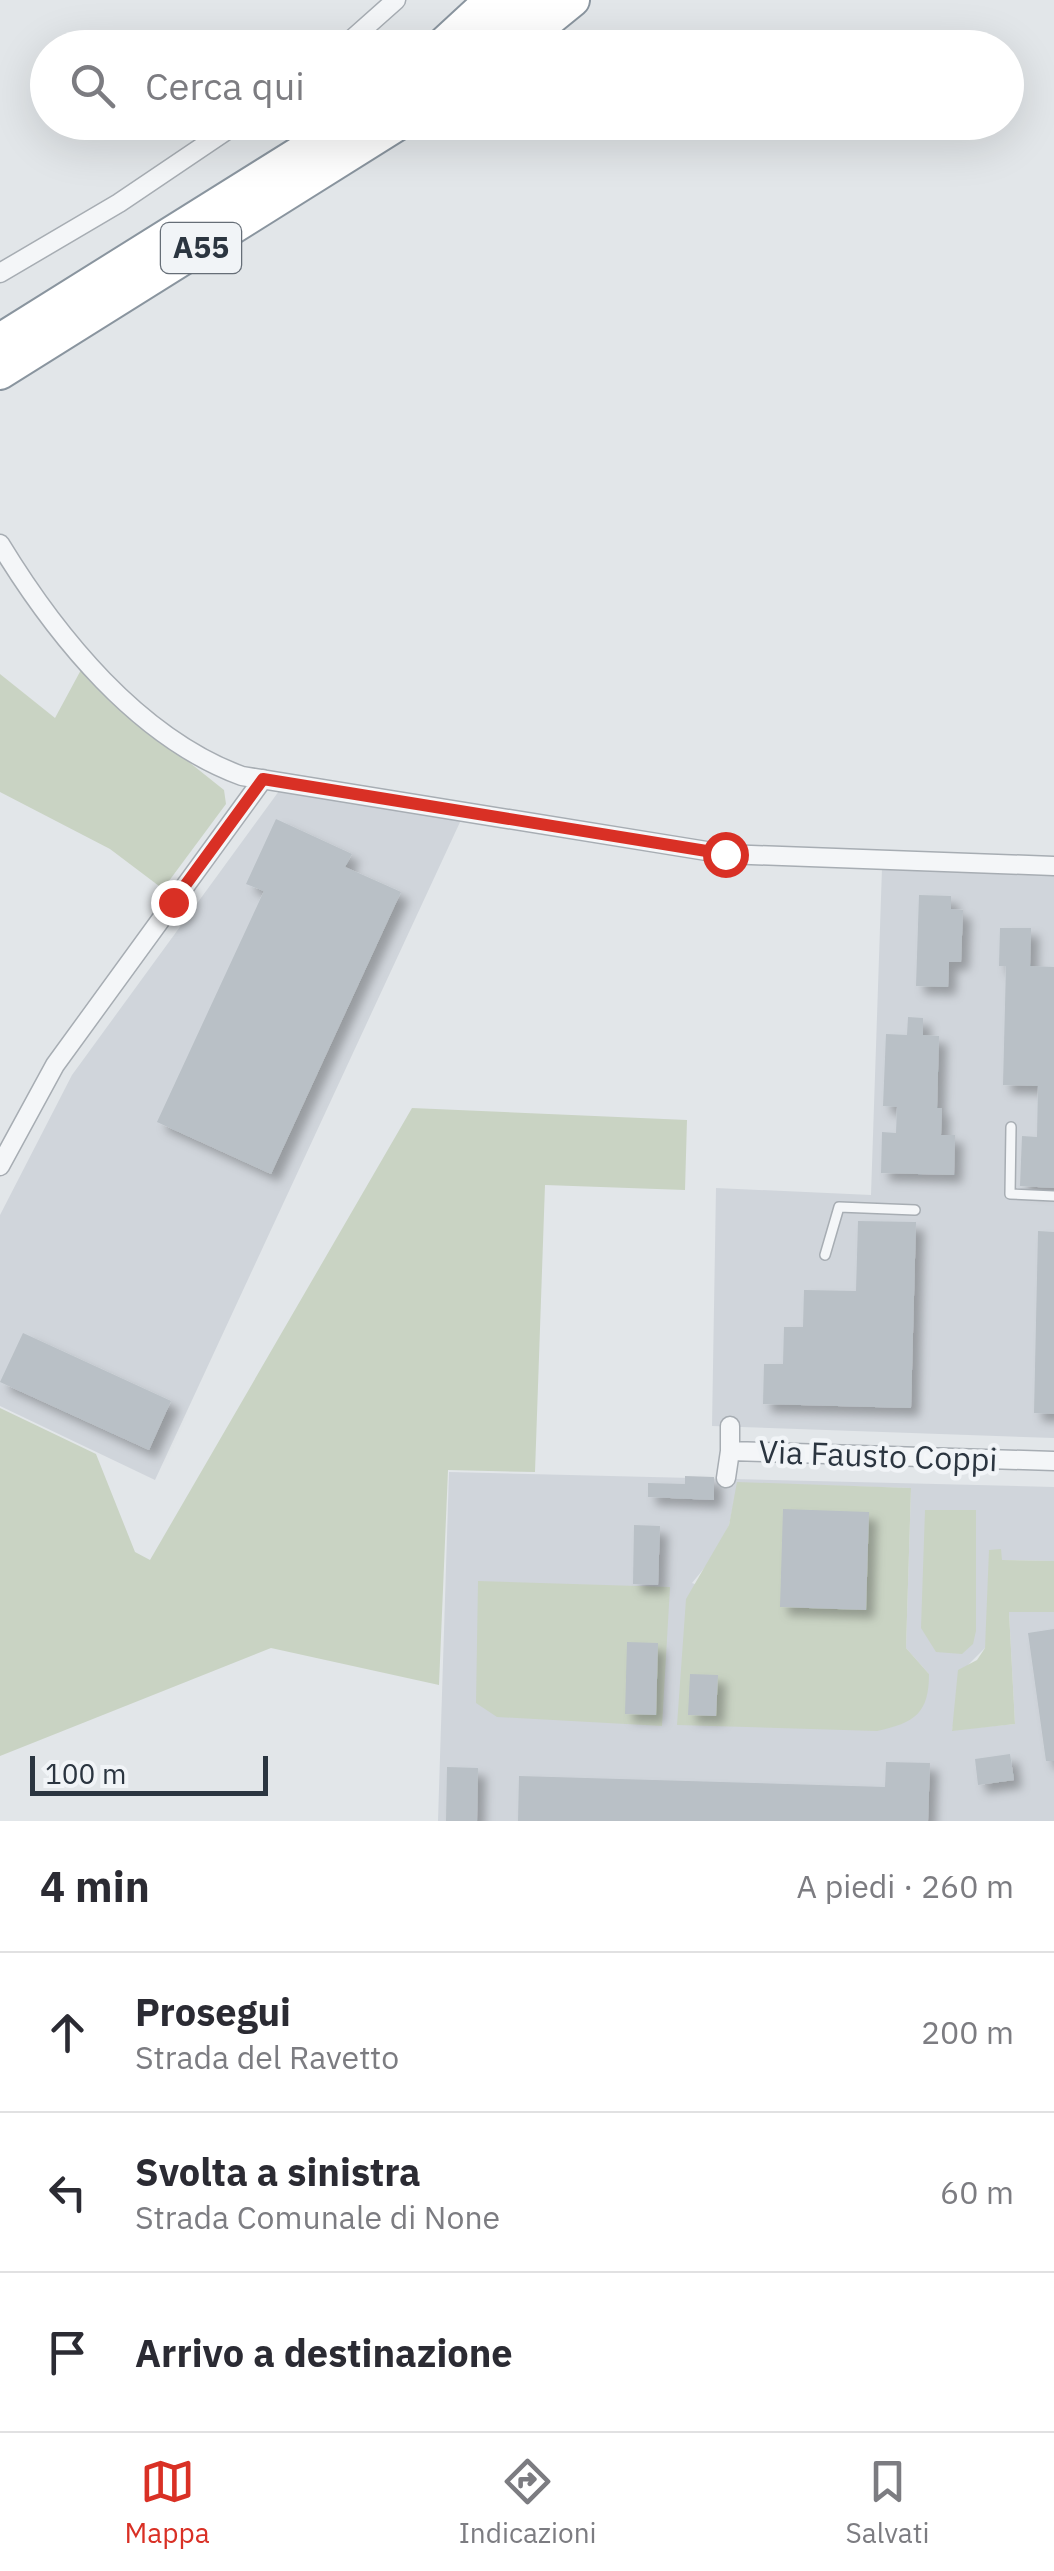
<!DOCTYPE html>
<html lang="it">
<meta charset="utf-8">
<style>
body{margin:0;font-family:"IBM Plex Sans",sans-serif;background:#f7f7f7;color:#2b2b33}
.scale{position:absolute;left:30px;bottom:25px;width:238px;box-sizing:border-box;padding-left:10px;border:5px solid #2b3540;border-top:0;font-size:28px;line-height:35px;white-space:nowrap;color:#2b3540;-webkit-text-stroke:8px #f1f4f7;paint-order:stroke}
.stop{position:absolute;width:30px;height:30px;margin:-22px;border:8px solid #d93025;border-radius:50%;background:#fff}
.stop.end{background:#d93025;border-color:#fff;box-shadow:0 2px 10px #0008}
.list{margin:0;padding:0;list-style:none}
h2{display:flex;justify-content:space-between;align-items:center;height:130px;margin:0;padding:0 40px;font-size:42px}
h2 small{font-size:32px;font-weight:400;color:#7c7c81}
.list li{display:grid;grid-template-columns:65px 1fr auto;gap:30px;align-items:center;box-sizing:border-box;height:160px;padding:0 40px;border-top:2px solid #e1e1e2}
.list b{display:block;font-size:38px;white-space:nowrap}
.list p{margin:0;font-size:32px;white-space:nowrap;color:#7c7c81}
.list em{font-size:32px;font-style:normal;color:#7c7c81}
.icon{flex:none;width:55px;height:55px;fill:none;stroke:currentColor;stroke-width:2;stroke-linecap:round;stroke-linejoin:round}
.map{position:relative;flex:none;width:1054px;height:1821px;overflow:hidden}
.search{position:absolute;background:#fff;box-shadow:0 10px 40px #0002;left:30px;right:30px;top:30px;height:110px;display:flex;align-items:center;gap:25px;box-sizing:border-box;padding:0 35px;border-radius:55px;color:#7c7c81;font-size:38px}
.sheet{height:610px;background:#fff}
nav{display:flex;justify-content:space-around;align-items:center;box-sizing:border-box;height:140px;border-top:2px solid #e1e1e2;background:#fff;font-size:28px;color:#7c7c81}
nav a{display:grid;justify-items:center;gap:5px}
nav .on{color:#d93025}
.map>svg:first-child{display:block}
.built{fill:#d0d5db;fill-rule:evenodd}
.green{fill:#c9d3c3}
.building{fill:#b9c0c6;filter:url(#shadow)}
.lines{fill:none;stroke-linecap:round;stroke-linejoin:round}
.service-casing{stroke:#a7adb3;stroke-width:12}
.minor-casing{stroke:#a7adb3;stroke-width:21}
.motorway-casing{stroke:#8a959f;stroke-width:36}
.service{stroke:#f4f6f8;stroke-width:9}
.minor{stroke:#f4f6f8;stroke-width:18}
.motorway{stroke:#fff;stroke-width:32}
.route{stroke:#d93025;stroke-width:12}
.labels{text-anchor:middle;stroke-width:9;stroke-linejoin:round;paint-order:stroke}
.shield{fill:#f1f4f7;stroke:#666e77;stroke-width:2.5}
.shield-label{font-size:30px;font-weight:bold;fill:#2b3540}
.street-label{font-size:32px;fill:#2b3540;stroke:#f1f4f7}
</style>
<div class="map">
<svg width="1054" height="1821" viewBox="0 0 1054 1821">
<defs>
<filter id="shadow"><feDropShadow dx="8" dy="8" stdDeviation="5" flood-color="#0004"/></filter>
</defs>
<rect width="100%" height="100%" fill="#e2e6e9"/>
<!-- built -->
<path class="built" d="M 279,791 L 461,820 L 155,1480 L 0,1406 L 0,1215 L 72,1075 Z
M 882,868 L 1054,875 L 1054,1438 L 712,1426 L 716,1188 L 871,1195 Z
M 449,1472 L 1054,1487 L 1054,1561 L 1002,1560 L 985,1648 L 966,1667 L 952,1730 L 1015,1724 L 1009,1612 L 1054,1612 L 1054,1821 L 438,1821 ZM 738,1483 L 911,1488 L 906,1648 L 929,1674 L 692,1583 L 715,1555 L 729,1525 Z"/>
<!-- green -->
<path class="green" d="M 82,668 L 140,723 L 224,790 L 226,804 L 163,889 L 110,849 L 0,792 L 0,674 L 55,718 Z
M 412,1108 L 687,1120 L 685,1190 L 545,1185 L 535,1472 L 448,1470 L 439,1685 L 271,1648 L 0,1756 L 0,1408 L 96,1454 L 135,1552 L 150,1560 Z
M 737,1482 L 911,1488 L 906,1648 L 929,1674 C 929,1713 915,1723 877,1731 L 677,1725 L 686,1599 L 729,1525 Z
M 925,1510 L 976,1510 L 976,1631 L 973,1644 L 962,1654 L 936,1652 L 921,1628 Z
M 1001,1549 L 1002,1560 L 1054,1561 L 1054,1612 L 1009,1612 L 1015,1724 L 952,1731 L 958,1670 L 977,1660 L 985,1648 L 989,1550 Z
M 478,1581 L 670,1587 L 662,1726 L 497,1717 L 476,1703 Z"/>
<!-- building -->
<path class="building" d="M 276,819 L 352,854 L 345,867 L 401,892 L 271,1174 L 157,1122 L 264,891 L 246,884 Z
M 919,895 L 951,896 L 951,909 L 963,910 L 961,962 L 949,962 L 948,987 L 916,986 Z
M 1000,928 L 1031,928 L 1030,966 L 1054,967 L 1054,1188 L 1020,1186 L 1022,1136 L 1037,1137 L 1038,1086 L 1003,1085 L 1006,966 L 999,966 Z
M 908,1017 L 923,1018 L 923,1035 L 939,1036 L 937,1108 L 942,1108 L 941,1135 L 955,1135 L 954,1175 L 881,1173 L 882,1132 L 896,1133 L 897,1107 L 883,1106 L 886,1034 L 907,1035 Z
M 858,1221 L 916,1222 L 911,1408 L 763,1404 L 764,1364 L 783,1364 L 784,1327 L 803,1327 L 804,1290 L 856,1291 Z
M 1038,1231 L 1054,1232 L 1054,1414 L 1034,1413 Z
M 23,1333 L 171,1401 L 149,1450 L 0,1382 Z
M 685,1476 L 714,1477 L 714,1500 L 648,1497 L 648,1483 L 685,1484 Z
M 783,1509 L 869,1512 L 866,1610 L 780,1607 Z
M 634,1525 L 660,1526 L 658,1585 L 633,1584 Z
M 1054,1629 L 1054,1761 L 1046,1761 L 1028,1633 Z
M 627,1642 L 658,1643 L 656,1715 L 625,1714 Z
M 690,1674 L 718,1675 L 716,1716 L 688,1715 Z
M 1010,1754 L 1014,1780 L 978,1785 L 975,1759 Z
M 886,1762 L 930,1763 L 928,1821 L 518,1821 L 519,1776 L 885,1787 Z
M 447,1767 L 478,1768 L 477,1821 L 446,1821 Z"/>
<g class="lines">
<defs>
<path id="service" d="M 1011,1127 L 1010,1194 L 1054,1196
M 825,1255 L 839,1207 L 915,1210"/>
<path id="minor" d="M 342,48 L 396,0
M 0,273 L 119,203 L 239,122
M 0,544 C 56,636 138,738 242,776 L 725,854 L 1054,866
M 0,1166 L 55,1065 L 263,779
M 730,1451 L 730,1426
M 726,1478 L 730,1451 L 1054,1461"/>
<path id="motorway" d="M 439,48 L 491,0
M 464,48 L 533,0
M 514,48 L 573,0
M 0,340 L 349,122
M 0,373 L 401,122"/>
</defs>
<!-- service casing -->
<use href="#service" class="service-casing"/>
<!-- minor casing -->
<use href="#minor" class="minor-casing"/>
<!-- motorway casing -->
<use href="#motorway" class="motorway-casing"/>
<!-- service -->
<use href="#service" class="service"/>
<!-- minor -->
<use href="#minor" class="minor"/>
<!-- motorway -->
<use href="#motorway" class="motorway"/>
</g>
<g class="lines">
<!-- route -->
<path class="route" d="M 173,902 L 263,779 L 725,854"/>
</g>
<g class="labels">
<!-- shield labels -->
<rect class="shield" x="161" y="223" width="80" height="50" rx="8"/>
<g class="shield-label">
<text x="201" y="258">A55</text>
</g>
<!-- street labels -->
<g class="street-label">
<text transform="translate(878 1456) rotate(2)" y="11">Via Fausto Coppi</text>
</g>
</g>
</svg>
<div class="scale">100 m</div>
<div class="stop" style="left:725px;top:854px"></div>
<div class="stop end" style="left:173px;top:902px"></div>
<div class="search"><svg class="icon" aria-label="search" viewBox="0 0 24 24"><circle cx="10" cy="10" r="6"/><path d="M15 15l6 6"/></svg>Cerca qui</div>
</div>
<section class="sheet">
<h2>4 min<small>A piedi · 260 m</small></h2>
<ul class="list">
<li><svg class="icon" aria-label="ahead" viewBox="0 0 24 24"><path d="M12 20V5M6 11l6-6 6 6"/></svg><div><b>Prosegui</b><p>Strada del Ravetto</p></div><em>200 m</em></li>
<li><svg class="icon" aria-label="left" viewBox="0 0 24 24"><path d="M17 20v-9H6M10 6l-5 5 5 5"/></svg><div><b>Svolta a sinistra</b><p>Strada Comunale di None</p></div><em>60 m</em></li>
<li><svg class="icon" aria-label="arrive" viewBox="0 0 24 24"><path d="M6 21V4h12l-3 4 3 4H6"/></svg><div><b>Arrivo a destinazione</b></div></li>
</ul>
</section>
<nav>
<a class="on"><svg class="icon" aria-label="map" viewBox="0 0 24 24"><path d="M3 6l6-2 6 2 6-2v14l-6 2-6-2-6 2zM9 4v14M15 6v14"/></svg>Mappa</a>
<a><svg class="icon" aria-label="directions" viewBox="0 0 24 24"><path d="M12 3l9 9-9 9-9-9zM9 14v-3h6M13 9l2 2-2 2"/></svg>Indicazioni</a>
<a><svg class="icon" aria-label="saved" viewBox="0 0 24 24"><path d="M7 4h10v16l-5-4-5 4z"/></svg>Salvati</a>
</nav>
